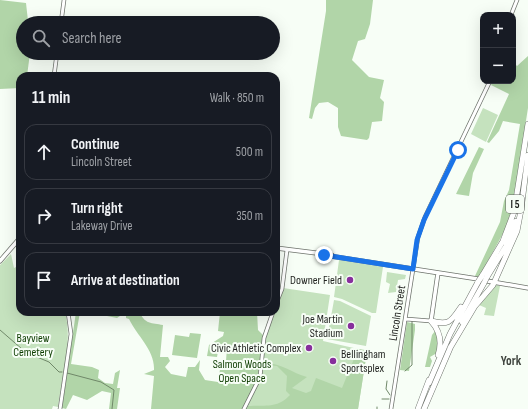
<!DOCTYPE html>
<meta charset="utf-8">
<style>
body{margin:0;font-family:"Sofia Sans Condensed",sans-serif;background:#242831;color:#f1f3f6}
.controls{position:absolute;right:12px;top:12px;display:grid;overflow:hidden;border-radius:8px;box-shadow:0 4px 16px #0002}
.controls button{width:36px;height:36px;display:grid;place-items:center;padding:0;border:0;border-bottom:1px solid #363941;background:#171b24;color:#f1f3f6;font:20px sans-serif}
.stop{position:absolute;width:12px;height:12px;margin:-9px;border:3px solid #1a73e8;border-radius:50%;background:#fff}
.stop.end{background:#1a73e8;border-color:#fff;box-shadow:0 1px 4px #0008}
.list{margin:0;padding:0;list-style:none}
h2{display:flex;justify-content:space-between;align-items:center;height:52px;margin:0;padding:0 16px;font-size:17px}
h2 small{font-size:13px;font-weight:400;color:#9ea1a6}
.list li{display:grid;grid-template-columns:26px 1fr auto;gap:12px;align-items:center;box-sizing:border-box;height:56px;margin:0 8px 8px;padding:0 8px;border:1px solid #363941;border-radius:12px}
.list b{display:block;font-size:15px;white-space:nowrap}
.list p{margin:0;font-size:13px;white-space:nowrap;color:#9ea1a6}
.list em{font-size:13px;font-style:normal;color:#9ea1a6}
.icon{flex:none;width:22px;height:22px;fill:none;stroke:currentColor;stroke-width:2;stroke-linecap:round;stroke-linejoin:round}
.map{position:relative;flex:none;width:528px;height:409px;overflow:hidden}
.search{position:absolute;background:#171b24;box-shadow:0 4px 16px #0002;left:16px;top:16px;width:264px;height:44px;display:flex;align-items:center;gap:10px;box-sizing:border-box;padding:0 14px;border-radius:22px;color:#9ea1a6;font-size:15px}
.panel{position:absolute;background:#171b24;box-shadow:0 4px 16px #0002;left:16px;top:72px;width:264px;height:244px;border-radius:12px}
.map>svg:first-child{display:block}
.green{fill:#c5e2be}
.forest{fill:#b1d5a8}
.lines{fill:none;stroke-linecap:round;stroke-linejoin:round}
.stream{stroke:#708869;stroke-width:1}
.tertiary-casing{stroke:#6e736c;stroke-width:4.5}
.secondary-casing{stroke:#6e736c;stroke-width:5}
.motorway-casing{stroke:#6e736c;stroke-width:6}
.tertiary{stroke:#fff;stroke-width:3}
.secondary{stroke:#fff;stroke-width:3.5}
.motorway{stroke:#fff;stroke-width:5}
.motorway-bridge-casing{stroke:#6e736c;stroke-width:6;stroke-linecap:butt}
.motorway-bridge{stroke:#fff;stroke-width:5}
.route{stroke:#1a73e8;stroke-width:5}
.poi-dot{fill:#872f9c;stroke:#f7fef6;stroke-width:1.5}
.labels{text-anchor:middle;stroke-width:4;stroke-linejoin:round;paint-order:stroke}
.shield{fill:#f7fef6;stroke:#60635f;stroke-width:1}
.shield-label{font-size:11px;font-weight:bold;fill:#1f211e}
.poi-label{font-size:12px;fill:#1f211e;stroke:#f7fef6;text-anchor:end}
.street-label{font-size:12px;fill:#1f211e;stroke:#f7fef6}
.park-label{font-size:12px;fill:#0d3c00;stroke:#f7fef6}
.neighbourhood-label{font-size:13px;font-weight:bold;fill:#3f443e;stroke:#f7fef6}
</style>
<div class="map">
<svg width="528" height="409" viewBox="0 0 528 409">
<rect width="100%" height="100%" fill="#f7fef6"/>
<!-- green -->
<path class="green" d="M 483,108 L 498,115 L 486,142 L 471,134 Z
M 11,254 L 14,268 L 20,265 L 20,312 L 65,312 C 73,342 62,377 58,407 L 53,406 L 52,409 L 0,409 L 0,265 Z
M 339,260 L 383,267 L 376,313 L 372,313 L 342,299 L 334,297 Z
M 387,272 L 406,275 L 405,279 L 398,280 L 396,292 L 388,293 L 390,284 L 386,282 Z
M 496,285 L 500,286 L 494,316 L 484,315 L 486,308 L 479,305 Z
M 283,288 L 330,295 L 323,341 L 367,351 L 358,409 L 245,409 L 260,380 L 266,335 L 274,312 L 276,312 Z
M 334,300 L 340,301 L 371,316 L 366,346 L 327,339 Z"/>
<!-- forest -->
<path class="forest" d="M 0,0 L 26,3 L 28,21 L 35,23 L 23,23 L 23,53 L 30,53 L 27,76 L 20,76 L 20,88 L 0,89 Z
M 326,0 L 373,0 L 370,24 L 365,39 L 358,41 L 352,60 L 369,77 L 384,80 L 380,98 L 384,102 L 382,121 L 372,122 L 369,138 L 367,140 L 341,136 L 338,127 L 338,108 L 328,102 L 319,103 L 315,108 L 312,119 L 309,118 L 326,11 Z
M 528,56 L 528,108 L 512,209 L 505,230 L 479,277 L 475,276 L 500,222 L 504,201 L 509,190 L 520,124 L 503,121 L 499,131 L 489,143 L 487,142 L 509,94 L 491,85 L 493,81 L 513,81 L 513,62 L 517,66 Z
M 479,147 L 484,149 L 473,173 L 469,196 L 456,194 Z
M 76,312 L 80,312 L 71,364 L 92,367 L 99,370 L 98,378 L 105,383 L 113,384 L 115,373 L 120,370 L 117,388 L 120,388 L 117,409 L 109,409 L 111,393 L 102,391 L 87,400 L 73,395 L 66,409 L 62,408 Z
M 107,312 L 140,312 C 144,324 152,323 163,325 L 160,357 L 168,357 L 170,361 L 165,367 L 171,374 L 186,377 L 188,367 L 195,367 L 200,360 L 199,370 L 205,380 L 218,382 L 221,363 L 258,368 L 259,370 L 255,386 L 242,409 L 151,409 L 154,376 L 144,374 L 154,370 C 155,350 137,336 129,319 L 126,318 L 126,312 L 117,318 L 107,316 Z
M 220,312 L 257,312 L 258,330 L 263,335 L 260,364 L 258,365 L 226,361 L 227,347 L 219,346 L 217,357 L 207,356 L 209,345 L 223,336 L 224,332 L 218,331 Z
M 407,322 L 415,324 L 415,330 L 409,371 L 400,370 Z
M 435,331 L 437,337 L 437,353 L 430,357 L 432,361 L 430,367 L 425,367 L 432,335 Z
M 190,333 L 201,334 L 197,358 L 172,355 L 175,335 L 189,337 Z
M 358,349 L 365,350 L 367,352 L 358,409 L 247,409 L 248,406 L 251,406 C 267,405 278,408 290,395 L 286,391 L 287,376 L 277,366 L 266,365 L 266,363 C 281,363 292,373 307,377 L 292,388 L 306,393 L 311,391 L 316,378 L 342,388 Z"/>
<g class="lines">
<!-- stream -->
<path class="stream" d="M 0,330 L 30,356 L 33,357
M 37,357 L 49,362 L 59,372 L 62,372
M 405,371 L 412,365 L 412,321
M 67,373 L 101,382 L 114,390 L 112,409
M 387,381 L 386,389 L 390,395
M 382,399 L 389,399
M 377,409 L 377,407"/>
<defs>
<path id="tertiary" d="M 511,15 L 517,0
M 61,23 L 64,0
M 54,76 L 57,53
M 276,304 L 282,289 L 287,250
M 406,319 L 431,321
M 60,409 L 71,334 L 68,312
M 244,409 L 260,377 L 264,338 L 273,312
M 391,409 L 418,237 L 425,217 L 490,81"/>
<path id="secondary" d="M 276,248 L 332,255
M 330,256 L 478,279
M 0,261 L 20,238
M 487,281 L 528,288
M 431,321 L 438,273"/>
<path id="motorway" d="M 482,276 L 503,241 L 514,212 L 528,124
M 487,277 L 506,246 L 516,221
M 431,321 C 440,331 442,343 438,355
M 431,321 C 450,326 451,321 461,307
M 462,322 L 484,283
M 450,348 L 475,306 L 493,285 L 517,231 L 521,210 L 528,155
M 429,383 L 450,334 L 478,282
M 418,409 L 429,380
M 424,409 L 451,346"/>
</defs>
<!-- tertiary casing -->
<use href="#tertiary" class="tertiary-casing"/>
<!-- secondary casing -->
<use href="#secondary" class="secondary-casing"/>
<!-- motorway casing -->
<use href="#motorway" class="motorway-casing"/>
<!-- tertiary -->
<use href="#tertiary" class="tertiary"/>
<!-- secondary -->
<use href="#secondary" class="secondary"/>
<!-- motorway -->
<use href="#motorway" class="motorway"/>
<defs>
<path id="motorway-bridge" d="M 478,282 L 482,276
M 484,283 L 487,277"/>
</defs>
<!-- motorway-bridge casing -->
<use href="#motorway-bridge" class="motorway-bridge-casing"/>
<!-- motorway-bridge -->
<use href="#motorway-bridge" class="motorway-bridge"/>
</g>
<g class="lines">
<!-- route -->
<path class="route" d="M 324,255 L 413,269 L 417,240 L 424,220 L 458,150"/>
</g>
<!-- markers -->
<g class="poi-dot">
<circle cx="350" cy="280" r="4"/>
<circle cx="351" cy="326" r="4"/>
<circle cx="309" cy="348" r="4"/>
<circle cx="333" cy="361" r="4"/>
</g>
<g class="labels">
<!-- shield labels -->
<rect class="shield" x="506" y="195" width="18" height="18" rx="3"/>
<g class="shield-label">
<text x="515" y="208">I 5</text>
</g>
<!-- poi labels -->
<g class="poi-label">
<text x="342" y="284">Downer Field</text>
<text x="343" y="323">Joe Martin<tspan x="343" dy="14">Stadium</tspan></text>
<text x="301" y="352">Civic Athletic Complex</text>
<text x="341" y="358" text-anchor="start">Bellingham<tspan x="341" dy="14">Sportsplex</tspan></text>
</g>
<!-- street labels -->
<g class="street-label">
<text transform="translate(397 313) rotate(-81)" y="4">Lincoln Street</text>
</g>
<!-- park labels -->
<g class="park-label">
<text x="33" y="342">Bayview<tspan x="33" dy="14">Cemetery</tspan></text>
<text x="242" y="368">Salmon Woods<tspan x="242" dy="14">Open Space</tspan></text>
</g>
<!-- neighbourhood labels -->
<g class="neighbourhood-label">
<text x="511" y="365">York</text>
</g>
</g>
</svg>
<div class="controls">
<button>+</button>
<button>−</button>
</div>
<div class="stop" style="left:458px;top:150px"></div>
<div class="stop end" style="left:324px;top:255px"></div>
<div class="search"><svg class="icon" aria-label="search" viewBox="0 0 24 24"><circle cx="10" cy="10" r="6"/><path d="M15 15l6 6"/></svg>Search here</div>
<section class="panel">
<h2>11 min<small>Walk · 850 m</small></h2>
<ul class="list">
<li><svg class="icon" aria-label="ahead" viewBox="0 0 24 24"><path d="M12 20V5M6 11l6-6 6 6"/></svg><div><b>Continue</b><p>Lincoln Street</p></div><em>500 m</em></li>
<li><svg class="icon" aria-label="right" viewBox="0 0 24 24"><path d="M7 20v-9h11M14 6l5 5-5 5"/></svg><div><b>Turn right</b><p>Lakeway Drive</p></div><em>350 m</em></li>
<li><svg class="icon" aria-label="arrive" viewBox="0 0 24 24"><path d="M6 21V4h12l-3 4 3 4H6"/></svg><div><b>Arrive at destination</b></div></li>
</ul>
</section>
</div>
